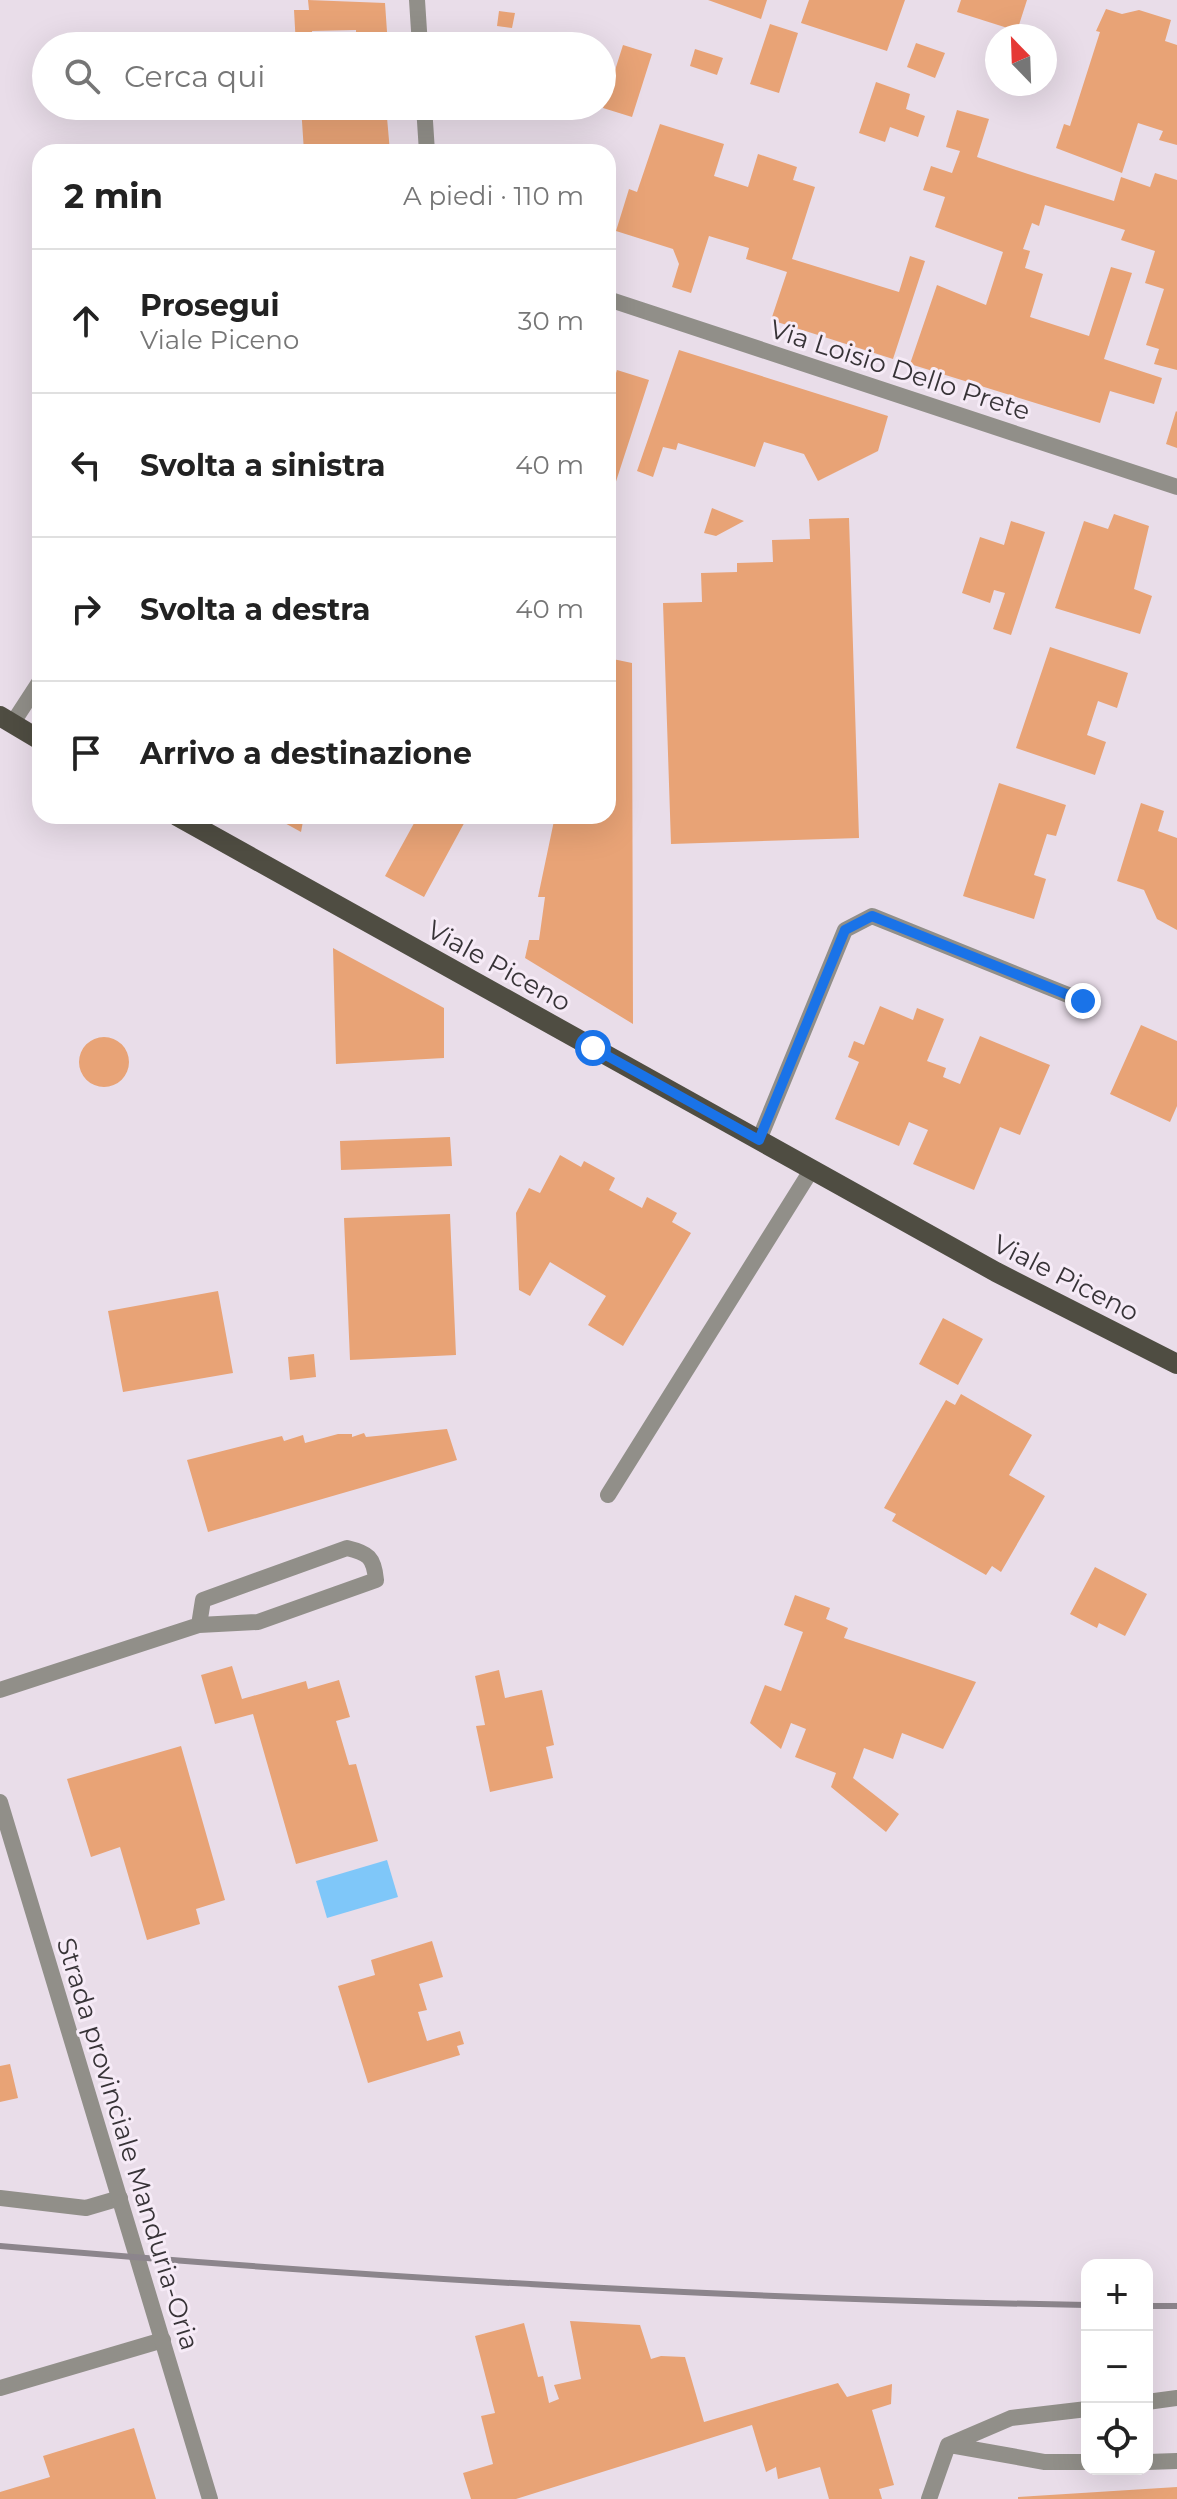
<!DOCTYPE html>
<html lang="it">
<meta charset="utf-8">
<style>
body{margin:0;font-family:Montserrat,sans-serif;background:#f6f6f6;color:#222}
.controls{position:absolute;right:24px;bottom:24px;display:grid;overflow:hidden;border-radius:16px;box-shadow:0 8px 32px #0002}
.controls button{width:72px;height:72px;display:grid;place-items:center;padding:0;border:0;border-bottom:2px solid #e0e0e0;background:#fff;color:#222;font:40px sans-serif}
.compass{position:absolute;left:985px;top:24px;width:72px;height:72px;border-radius:50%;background:#fff;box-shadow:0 8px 32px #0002;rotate:337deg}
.stop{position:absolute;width:24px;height:24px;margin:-18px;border:6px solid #1a73e8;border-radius:50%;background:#fff}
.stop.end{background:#1a73e8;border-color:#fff;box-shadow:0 2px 8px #0008}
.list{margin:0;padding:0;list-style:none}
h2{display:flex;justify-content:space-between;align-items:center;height:104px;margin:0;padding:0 32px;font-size:34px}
h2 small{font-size:26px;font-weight:400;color:#767676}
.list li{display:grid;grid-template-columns:52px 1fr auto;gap:24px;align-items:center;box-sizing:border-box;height:144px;padding:0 32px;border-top:2px solid #e0e0e0}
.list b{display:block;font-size:30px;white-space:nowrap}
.list p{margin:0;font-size:26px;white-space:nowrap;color:#767676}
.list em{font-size:26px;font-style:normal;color:#767676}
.icon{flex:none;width:44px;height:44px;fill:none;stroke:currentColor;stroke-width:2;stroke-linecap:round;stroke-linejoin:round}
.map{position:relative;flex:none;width:1177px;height:2499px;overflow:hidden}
.search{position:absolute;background:#fff;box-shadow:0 8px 32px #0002;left:32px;top:32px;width:584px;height:88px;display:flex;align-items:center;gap:20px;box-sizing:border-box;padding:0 28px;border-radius:44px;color:#767676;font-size:30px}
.panel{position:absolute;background:#fff;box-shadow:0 8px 32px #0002;left:32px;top:144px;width:584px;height:680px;border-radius:24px}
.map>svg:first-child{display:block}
.water{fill:#7fc7f9}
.building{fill:#e8a376}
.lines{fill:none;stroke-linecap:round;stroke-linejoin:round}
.minor{stroke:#918f89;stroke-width:16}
.tertiary{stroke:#918f89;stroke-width:16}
.primary{stroke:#4f4d42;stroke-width:20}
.rail{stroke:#8c858c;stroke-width:6}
.route{stroke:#1a73e8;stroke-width:10}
.labels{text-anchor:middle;stroke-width:6;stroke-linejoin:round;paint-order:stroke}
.street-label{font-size:26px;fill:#373337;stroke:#f6ebf7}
</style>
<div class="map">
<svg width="1177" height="2499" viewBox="0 0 1177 2499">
<rect width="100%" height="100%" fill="#e9dde9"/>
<!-- water -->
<path class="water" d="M 387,1860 L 398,1897 L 327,1918 L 316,1881 Z"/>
<!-- building -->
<path class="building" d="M 308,0 L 385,3 L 388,46 L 356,46 L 356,30 L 312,31 L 313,46 L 296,46 L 294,10 L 309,10 Z
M 708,0 L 767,0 L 761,19 Z
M 809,0 L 905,0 L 887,51 L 801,23 Z
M 961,0 L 1027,0 L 1017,31 L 957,12 Z
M 1106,9 L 1122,14 L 1139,10 L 1171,20 L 1165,41 L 1177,45 L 1177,145 L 1159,140 L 1163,131 L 1138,123 L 1122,173 L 1056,148 L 1064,124 L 1070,126 L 1100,32 L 1096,31 Z
M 499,11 L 515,13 L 512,28 L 497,26 Z
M 770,24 L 798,33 L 779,93 L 750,84 Z
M 916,43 L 945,53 L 935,78 L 907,67 Z
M 623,45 L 652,54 L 632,117 L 603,108 Z
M 695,49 L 723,58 L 717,75 L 690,66 Z
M 876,82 L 910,94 L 906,109 L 925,116 L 918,137 L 890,127 L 885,142 L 859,133 Z
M 301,106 L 386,106 L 390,152 L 304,152 Z
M 957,110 L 989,119 L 977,157 L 1028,174 L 1114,201 L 1121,177 L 1150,187 L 1155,173 L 1177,180 L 1177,370 L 1154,364 L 1159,349 L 1146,345 L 1164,289 L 1145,283 L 1155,251 L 1121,240 L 1125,230 L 1045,205 L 1039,226 L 1032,223 L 1023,249 L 1030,251 L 1025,268 L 1043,274 L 1030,317 L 1089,336 L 1111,267 L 1132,273 L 1104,359 L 1162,378 L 1154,404 L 1110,391 L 1100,423 L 910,364 L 937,285 L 986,305 L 1003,252 L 935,227 L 945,197 L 923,190 L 931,166 L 952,173 L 960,151 L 946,147 Z
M 660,124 L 724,144 L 714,176 L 748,187 L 758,154 L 797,167 L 793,180 L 815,187 L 792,259 L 899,292 L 910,256 L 925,261 L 893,359 L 771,320 L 787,272 L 746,259 L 749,248 L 709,236 L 691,293 L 672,287 L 679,264 L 673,249 L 616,231 L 629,189 L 637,192 Z
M 679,350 L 888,416 L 878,451 L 818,481 L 804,454 L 764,442 L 755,467 L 678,443 L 676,450 L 663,447 L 653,477 L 637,471 Z
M 617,370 L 649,380 L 609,503 L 608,381 L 613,382 Z
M 1176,411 L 1177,412 L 1177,448 L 1166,444 Z
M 712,508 L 744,521 L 716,536 L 704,533 Z
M 1114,514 L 1149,526 L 1134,589 L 1152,596 L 1140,634 L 1055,608 L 1084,521 L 1108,529 Z
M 849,518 L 859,838 L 671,844 L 663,603 L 702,602 L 701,573 L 737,572 L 737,563 L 773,562 L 772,540 L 810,539 L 809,519 Z
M 1011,521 L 1045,532 L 1011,635 L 993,629 L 1005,593 L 994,590 L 990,603 L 962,593 L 980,537 L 1004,545 Z
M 1050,647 L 1128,673 L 1117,708 L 1098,701 L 1087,735 L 1106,742 L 1095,775 L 1016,748 Z
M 608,658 L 632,663 L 633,1024 L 525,958 L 529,940 L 539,940 L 545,897 L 538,897 L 555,816 L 608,816 Z
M 999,783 L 1066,805 L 1056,836 L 1047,834 L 1034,875 L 1046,879 L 1034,919 L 963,896 Z
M 1141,803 L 1164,811 L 1158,831 L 1177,838 L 1177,930 L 1157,919 L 1144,890 L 1117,881 Z
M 272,816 L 304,816 L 301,832 Z
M 418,816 L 468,816 L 424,897 L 385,876 Z
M 333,948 L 444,1008 L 444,1058 L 336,1064 Z
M 880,1006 L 913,1020 L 917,1008 L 944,1019 L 927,1061 L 946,1068 L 943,1077 L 960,1084 L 980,1036 L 1050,1065 L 1020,1135 L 1000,1127 L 974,1190 L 913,1164 L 928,1130 L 909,1122 L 899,1146 L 835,1119 L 859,1062 L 848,1057 L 854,1041 L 864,1045 Z
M 1141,1025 L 1177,1041 L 1177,1106 L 1170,1122 L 1110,1094 Z
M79 1062a25 25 0 1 1 50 0a25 25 0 1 1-50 0Z
M 450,1137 L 452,1166 L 341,1170 L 340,1141 Z
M 560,1155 L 581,1167 L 584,1161 L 615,1178 L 609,1190 L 642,1208 L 647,1197 L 677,1213 L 672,1222 L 691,1233 L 623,1346 L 588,1325 L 606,1296 L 550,1262 L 530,1296 L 519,1290 L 516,1213 L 529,1188 L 540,1193 Z
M 450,1214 L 456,1355 L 350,1360 L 344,1218 Z
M 218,1291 L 233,1373 L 123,1392 L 108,1311 Z
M 943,1318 L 983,1339 L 958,1385 L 919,1364 Z
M 314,1354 L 316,1377 L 290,1380 L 288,1357 Z
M 961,1394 L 1032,1435 L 1009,1475 L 1045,1496 L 1001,1572 L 992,1566 L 986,1575 L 892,1521 L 896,1514 L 884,1508 L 946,1400 L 955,1405 Z
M 447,1429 L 457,1460 L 208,1532 L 187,1460 L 282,1436 L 284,1441 L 303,1435 L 305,1443 L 338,1434 L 352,1434 L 352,1437 L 364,1433 L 366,1437 Z
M 1095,1567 L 1147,1594 L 1125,1636 L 1099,1623 L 1097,1628 L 1070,1614 Z
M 795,1595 L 830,1608 L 826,1619 L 848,1628 L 844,1638 L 976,1682 L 943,1749 L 902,1733 L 893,1759 L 864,1748 L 853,1778 L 899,1814 L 886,1832 L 831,1787 L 836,1773 L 795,1757 L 806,1729 L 791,1723 L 781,1749 L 750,1723 L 765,1685 L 781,1691 L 803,1632 L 784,1625 Z
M 232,1666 L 242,1699 L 306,1681 L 308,1689 L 339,1680 L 350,1717 L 336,1721 L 349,1765 L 356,1764 L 378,1841 L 296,1864 L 253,1714 L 215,1724 L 201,1675 Z
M 499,1670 L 505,1698 L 542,1690 L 554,1745 L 546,1747 L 553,1778 L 490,1792 L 476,1726 L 485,1725 L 475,1676 Z
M 181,1746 L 225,1900 L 196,1909 L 200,1924 L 147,1940 L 120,1847 L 91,1857 L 67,1779 Z
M 432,1941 L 443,1977 L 419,1984 L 427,2010 L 418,2012 L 427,2041 L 460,2031 L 464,2044 L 457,2046 L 460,2055 L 368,2083 L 338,1986 L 375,1975 L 371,1960 Z
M 10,2064 L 18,2098 L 0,2102 L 0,2066 Z
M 570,2321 L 640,2325 L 651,2359 L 661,2356 L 685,2357 L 704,2422 L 838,2383 L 847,2397 L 892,2384 L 891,2404 L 872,2410 L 894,2485 L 879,2489 L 882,2499 L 829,2499 L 820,2467 L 778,2479 L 776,2467 L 766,2472 L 752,2425 L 516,2499 L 471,2499 L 463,2473 L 493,2464 L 481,2416 L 495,2413 L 475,2336 L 524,2323 L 538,2377 L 543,2376 L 549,2403 L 559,2399 L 554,2385 L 581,2379 Z
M 134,2428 L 156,2499 L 0,2499 L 0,2492 L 50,2477 L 43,2456 Z
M 1177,2487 L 1177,2499 L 1018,2499 L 1018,2497 Z"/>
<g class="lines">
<!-- minor -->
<path class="minor" d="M 417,0 L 420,46
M 424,106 L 427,152
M 608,299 L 1177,487
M 12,724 L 40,681
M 759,1140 L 845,930 L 872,916 L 1083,1001
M 608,1495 L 812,1169
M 0,1690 L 199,1625 L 258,1622 L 376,1580 C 374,1557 368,1553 347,1548 L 203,1600 L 199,1625
M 0,2198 L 86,2208 L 120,2198
M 0,2388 L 163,2340"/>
<!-- tertiary -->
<path class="tertiary" d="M 0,1802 L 210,2499
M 1147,2402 L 1177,2398
M 948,2445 L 1011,2418 L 1087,2409
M 950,2445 L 1045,2462 L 1087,2462
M 1147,2462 L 1177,2461
M 929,2499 L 948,2445"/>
<!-- primary -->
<path class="primary" d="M 0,716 L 40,740
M 177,816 L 996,1272 L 1177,1364"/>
<!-- rail -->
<path class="rail" d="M 0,2246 C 361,2277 725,2299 1087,2305
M 1147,2306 L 1177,2306"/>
</g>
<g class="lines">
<!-- route -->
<path class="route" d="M 593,1048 L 759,1140 L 845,930 L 872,916 L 1083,1001"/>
</g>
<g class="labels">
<!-- street labels -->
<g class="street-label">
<text transform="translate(900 370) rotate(18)" y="9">Via Loisio Dello Prete</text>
<text transform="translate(499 966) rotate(29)" y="9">Viale Piceno</text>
<text transform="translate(1066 1278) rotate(27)" y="9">Viale Piceno</text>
<text transform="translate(128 2144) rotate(73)" y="9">Strada provinciale Manduria-Oria</text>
</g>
</g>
</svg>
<div class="controls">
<button>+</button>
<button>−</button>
<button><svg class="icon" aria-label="locate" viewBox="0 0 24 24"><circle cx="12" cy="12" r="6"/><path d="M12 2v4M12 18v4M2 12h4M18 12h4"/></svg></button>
</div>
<svg class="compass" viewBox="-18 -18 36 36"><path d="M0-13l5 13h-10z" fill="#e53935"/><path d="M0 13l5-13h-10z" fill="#767676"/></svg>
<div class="stop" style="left:593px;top:1048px"></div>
<div class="stop end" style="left:1083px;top:1001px"></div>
<div class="search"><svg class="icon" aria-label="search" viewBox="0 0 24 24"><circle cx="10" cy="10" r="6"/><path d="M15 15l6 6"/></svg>Cerca qui</div>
<section class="panel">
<h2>2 min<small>A piedi · 110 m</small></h2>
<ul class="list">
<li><svg class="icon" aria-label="ahead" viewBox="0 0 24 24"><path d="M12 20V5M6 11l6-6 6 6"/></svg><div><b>Prosegui</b><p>Viale Piceno</p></div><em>30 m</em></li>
<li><svg class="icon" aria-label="left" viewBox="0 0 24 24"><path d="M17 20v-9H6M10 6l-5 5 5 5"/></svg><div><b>Svolta a sinistra</b></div><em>40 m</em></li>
<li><svg class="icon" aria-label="right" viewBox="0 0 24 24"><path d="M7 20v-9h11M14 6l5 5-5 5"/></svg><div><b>Svolta a destra</b></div><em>40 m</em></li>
<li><svg class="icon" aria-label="arrive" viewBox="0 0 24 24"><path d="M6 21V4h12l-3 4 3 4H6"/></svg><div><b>Arrivo a destinazione</b></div></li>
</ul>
</section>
</div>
